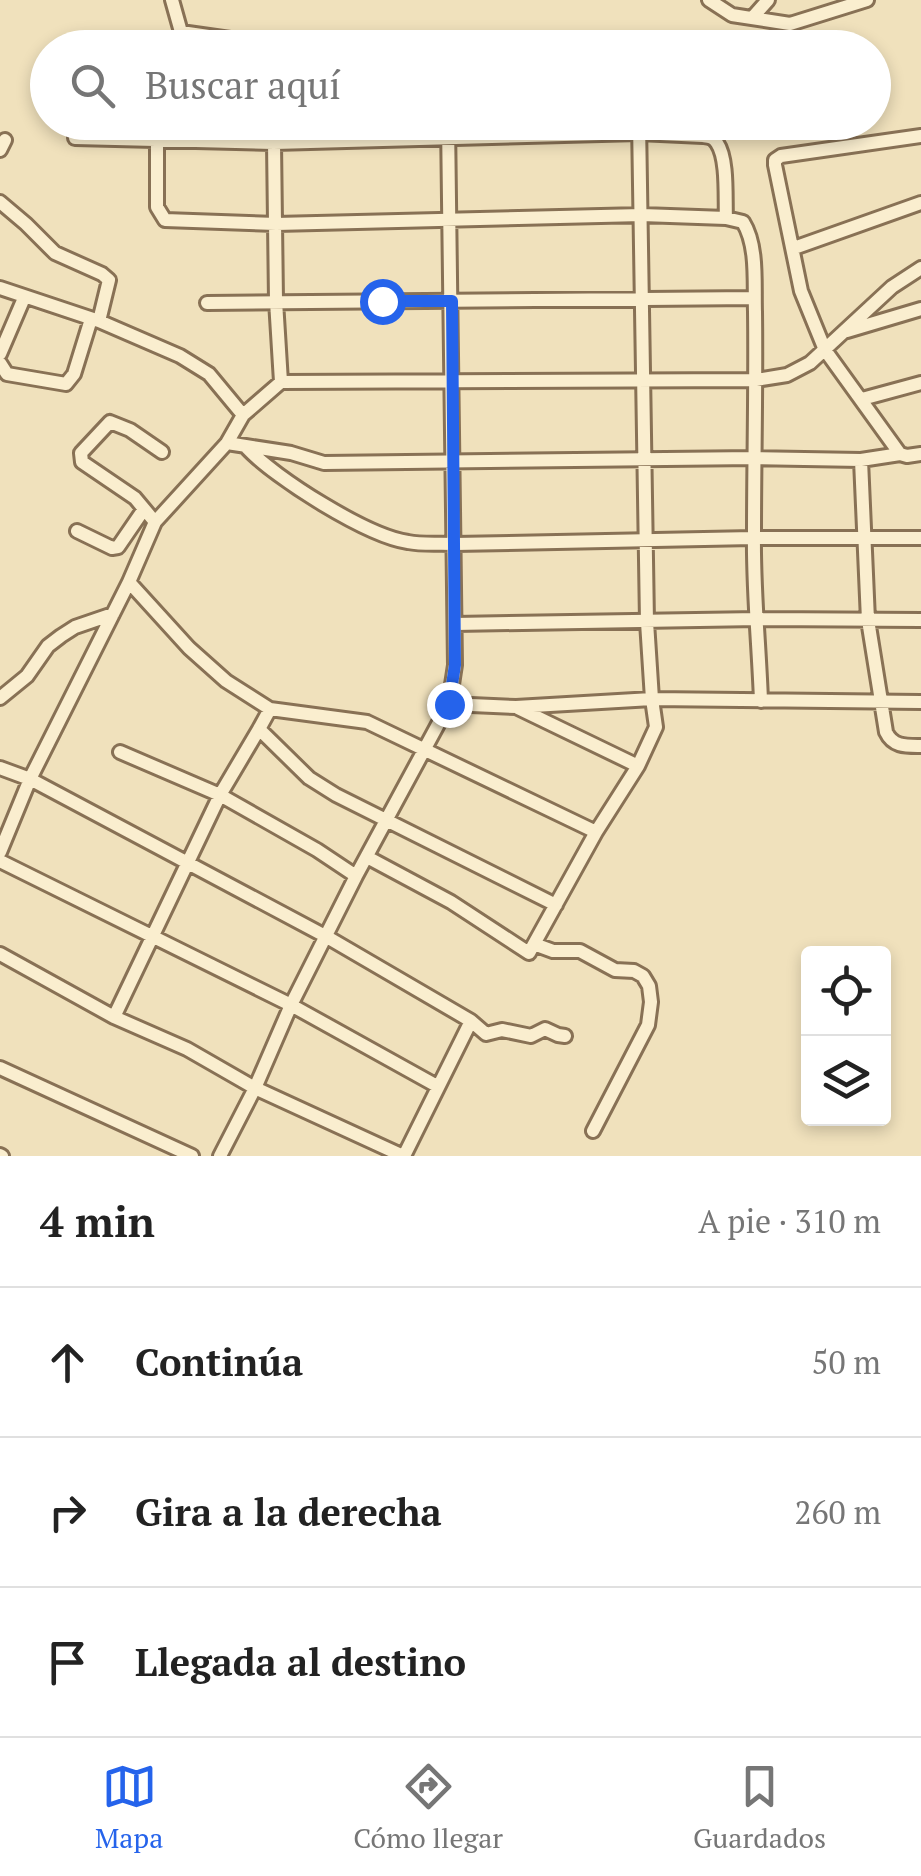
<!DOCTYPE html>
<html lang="es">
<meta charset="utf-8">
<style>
body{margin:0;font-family:"PT Serif",serif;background:#f2f2f2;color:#222}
.controls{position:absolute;right:30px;bottom:30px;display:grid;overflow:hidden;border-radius:10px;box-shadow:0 5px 15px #0003}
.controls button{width:90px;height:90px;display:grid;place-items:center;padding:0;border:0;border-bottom:2px solid #e0e0e0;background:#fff;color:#222;font:50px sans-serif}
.stop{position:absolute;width:30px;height:30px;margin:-22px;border:8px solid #2563eb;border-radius:50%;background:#fff}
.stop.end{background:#2563eb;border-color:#fff;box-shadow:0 2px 10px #0008}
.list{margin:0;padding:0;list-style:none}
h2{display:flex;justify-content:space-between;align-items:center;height:130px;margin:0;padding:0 40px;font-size:42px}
h2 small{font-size:32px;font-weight:400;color:#767676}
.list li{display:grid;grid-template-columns:65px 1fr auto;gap:30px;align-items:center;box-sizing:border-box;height:150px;padding:0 40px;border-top:2px solid #e0e0e0}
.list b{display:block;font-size:38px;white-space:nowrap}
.list em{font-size:32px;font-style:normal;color:#767676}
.icon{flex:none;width:55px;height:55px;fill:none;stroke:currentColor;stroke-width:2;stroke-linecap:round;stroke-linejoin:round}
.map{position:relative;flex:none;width:921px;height:1156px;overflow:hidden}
.search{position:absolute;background:#fff;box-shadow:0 5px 15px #0003;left:30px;right:30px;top:30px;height:110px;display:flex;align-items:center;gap:25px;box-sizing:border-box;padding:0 35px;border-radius:55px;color:#767676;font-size:38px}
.sheet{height:580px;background:#fff}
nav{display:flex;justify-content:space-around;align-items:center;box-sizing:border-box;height:140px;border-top:2px solid #e0e0e0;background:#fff;font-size:28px;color:#767676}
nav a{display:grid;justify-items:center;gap:5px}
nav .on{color:#2563eb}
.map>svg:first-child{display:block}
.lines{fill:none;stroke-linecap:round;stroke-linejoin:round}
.minor-casing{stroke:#887155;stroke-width:18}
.minor{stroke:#faeecf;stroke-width:12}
.route{stroke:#2563eb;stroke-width:12}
</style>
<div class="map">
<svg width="921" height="1156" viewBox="0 0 921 1156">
<rect width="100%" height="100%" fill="#f0e1bc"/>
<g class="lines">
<defs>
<path id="minor" d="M 172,0 L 181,32 L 180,48
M 709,0 L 732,15 L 790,24 L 867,0
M 753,17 L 768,0
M 181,32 L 258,43 L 269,48
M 276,122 L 274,143 L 276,301 L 281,382
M 921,136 L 781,156 L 775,160 L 775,165 L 801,291 L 825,350 L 900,454 L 907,456 L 921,454
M 75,138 L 274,143 L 639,133 L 703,136 C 710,137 713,137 717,143 C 728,159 725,198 726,218
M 157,141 L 157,207 L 165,220 L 276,224 L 642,215 L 726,218 L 743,222 C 758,246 754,284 755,312 C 756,386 754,459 754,533 C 753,589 759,645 761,701
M 0,150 L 5,140
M 0,202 L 26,224 L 55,253 L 102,274 L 109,280 L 99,321
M 794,248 L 921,203
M 0,288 L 99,321 L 180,356 L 209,374 L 243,415
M 207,303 L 754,298
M 847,331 L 921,309
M 0,354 L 24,298
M 0,363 L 7,374 L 66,384 L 74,374 L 91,319
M 862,399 L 921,383
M 227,443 L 291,453 L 324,463 L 755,458 L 861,460 L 900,454
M 247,448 C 275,478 367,536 408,542 C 423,545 439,543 455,544 L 753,538 L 921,538
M 861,460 L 868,620 L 886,732 C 893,747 906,746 921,746
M 155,522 L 135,498 L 82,462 L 81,453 L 110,422 L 130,430 L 162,452
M 77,531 L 112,548 L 118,547 L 144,509
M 129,582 L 189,648 L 226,681 L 270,709 L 367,722 L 596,832
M 455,624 L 758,619 L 921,620
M 0,698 L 27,676 L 48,646 L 61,636 L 75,627 L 113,614
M 449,704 L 516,707 L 652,699 L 921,702
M 518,708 L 638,766
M 270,709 L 259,729 L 309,778 L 336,795 L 556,905
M 120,752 L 220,795 L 317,850 L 356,876
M 0,768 L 30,779 L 327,937 L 471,1021 L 404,1156
M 0,852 L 30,779 L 129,582 L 155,522 L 227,443 L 243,415 L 281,382 L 756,380 L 787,375 L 810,363 L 892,287 L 921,268
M 367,857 L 451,902 L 529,953 L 596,832 L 638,766 L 656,727 L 652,699 L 647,622 L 639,122
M 0,861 L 291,1005 L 437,1086
M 534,944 L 553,951 L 580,951 L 615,970 L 634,971 L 643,976 L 649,986 L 651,1002 L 648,1025 L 593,1131
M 0,954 L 114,1017 L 187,1049 L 255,1088 L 403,1156
M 114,1017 L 220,795 L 259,729
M 471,1021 L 486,1034 L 502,1030 L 531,1036 L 545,1029 L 558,1035 L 565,1036
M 0,1068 L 192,1156
M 0,1155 L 2,1156
M 220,1156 L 255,1088 L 291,1005 L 356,876 L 449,704 L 455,665 L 448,122"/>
</defs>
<!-- minor casing -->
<use href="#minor" class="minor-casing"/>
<!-- minor -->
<use href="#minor" class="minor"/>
</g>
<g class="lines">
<!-- route -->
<path class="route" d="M 382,301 L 452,301 L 455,665 L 449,704"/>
</g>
</svg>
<div class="controls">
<button><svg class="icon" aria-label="locate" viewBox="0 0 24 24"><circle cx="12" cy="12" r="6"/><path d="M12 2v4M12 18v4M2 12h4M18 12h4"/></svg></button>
<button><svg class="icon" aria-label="layers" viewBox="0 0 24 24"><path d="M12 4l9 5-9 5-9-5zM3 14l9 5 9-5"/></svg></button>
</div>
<div class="stop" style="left:382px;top:301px"></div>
<div class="stop end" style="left:449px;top:704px"></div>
<div class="search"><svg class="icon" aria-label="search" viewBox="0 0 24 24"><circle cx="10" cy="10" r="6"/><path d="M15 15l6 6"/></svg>Buscar aquí</div>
</div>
<section class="sheet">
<h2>4 min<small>A pie · 310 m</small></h2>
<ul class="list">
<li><svg class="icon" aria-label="ahead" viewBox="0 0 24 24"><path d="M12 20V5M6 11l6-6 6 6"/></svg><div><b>Continúa</b></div><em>50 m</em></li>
<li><svg class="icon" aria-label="right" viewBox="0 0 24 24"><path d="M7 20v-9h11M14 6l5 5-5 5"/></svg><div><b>Gira a la derecha</b></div><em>260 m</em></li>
<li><svg class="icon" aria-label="arrive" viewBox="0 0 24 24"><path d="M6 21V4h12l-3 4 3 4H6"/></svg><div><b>Llegada al destino</b></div></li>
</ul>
</section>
<nav>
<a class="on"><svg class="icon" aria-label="map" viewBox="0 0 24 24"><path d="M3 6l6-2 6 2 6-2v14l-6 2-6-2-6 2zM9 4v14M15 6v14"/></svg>Mapa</a>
<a><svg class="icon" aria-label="directions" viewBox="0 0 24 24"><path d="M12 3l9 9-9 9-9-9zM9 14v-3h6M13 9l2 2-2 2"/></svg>Cómo llegar</a>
<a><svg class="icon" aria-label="saved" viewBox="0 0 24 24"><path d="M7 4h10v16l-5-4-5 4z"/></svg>Guardados</a>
</nav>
